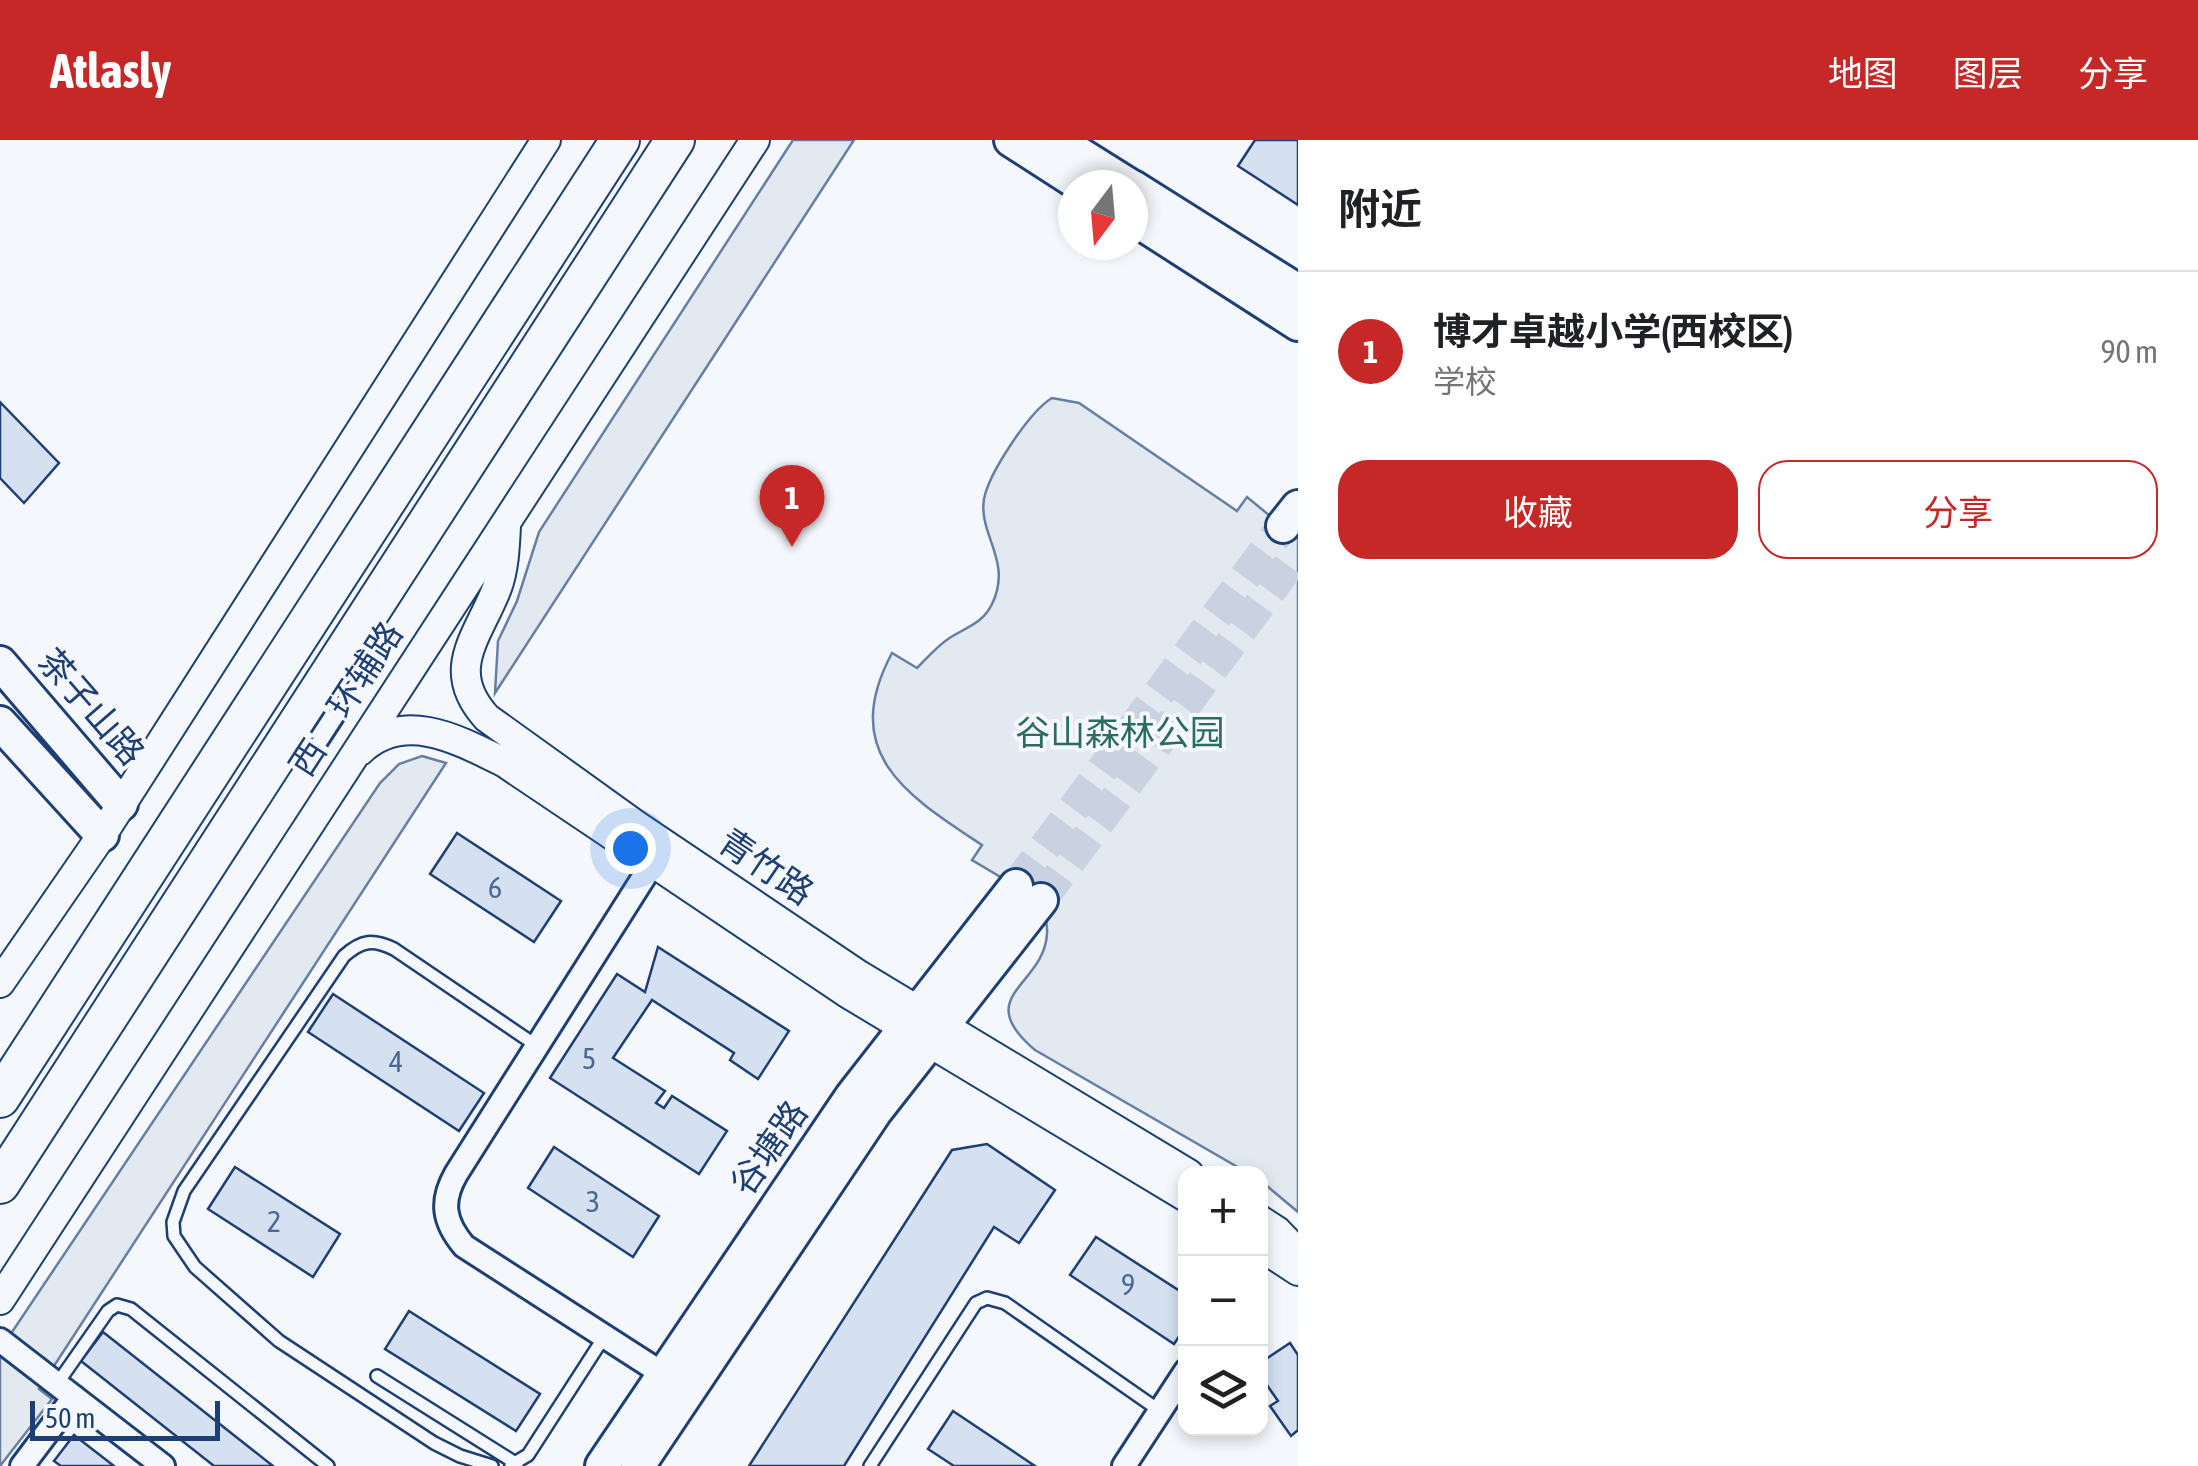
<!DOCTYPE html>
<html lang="zh">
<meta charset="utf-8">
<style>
body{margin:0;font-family:"Asap Condensed","Noto Sans SC",sans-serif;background:#f2f2f2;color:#202124}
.controls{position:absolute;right:30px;bottom:30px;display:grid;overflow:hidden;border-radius:20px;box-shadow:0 5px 15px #0003}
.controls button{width:90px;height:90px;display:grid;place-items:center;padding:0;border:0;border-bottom:2px solid #e0e0e0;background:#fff;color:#202124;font:50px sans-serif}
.compass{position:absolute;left:1058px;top:30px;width:90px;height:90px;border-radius:50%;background:#fff;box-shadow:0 5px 15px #0003;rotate:196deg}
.scale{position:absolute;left:30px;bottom:25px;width:190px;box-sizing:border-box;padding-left:10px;border:5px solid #1d3f73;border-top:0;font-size:28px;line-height:35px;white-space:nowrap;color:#1d3f73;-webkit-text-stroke:8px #f4f7fb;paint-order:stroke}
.you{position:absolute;left:630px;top:708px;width:35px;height:35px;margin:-25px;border:8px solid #fff;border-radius:50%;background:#1a73e8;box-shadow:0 0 0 15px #1a73e833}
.badge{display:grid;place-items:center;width:65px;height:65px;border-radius:50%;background:#c62828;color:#fff;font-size:32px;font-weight:700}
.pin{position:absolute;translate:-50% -82px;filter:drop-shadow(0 2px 5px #0008)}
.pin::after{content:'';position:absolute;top:52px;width:35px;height:30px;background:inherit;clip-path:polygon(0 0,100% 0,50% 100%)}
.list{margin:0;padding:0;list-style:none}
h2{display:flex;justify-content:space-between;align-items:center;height:130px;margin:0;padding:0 40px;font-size:42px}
h2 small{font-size:32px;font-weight:400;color:#757577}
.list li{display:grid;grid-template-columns:65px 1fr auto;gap:30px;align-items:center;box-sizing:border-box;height:160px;padding:0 40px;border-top:2px solid #e0e0e0}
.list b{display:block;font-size:38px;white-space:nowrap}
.list p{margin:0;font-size:32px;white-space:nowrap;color:#757577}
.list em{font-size:32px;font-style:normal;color:#757577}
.actions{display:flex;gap:20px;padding:30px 40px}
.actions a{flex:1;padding:22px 0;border:2px solid #c62828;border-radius:30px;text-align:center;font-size:35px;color:#c62828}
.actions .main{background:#c62828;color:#fff}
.icon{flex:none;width:55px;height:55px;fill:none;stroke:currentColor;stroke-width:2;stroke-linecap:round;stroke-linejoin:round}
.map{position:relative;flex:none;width:1298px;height:1326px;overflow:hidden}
header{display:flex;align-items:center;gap:60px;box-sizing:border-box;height:140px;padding:0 50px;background:#c62828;color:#fff}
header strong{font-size:48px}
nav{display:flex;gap:55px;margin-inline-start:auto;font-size:35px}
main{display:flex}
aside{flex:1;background:#fff}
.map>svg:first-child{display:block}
.green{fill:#e3e9f0;stroke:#687fa3;stroke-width:2.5}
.building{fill:#d5e0f0;stroke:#1d3f73;stroke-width:2.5}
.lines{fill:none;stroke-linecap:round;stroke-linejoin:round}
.secondary-tunnel{stroke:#c9d2e0;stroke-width:32;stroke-dasharray:32 16;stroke-linecap:butt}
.service-casing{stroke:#1d3f73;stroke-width:16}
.minor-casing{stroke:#1d3f73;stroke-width:28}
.tertiary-casing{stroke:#1d3f73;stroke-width:32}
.secondary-casing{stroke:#1d3f73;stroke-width:38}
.trunk-casing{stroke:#1d3f73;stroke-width:42}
.service{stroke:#f4f7fb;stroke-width:11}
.minor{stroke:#f4f7fb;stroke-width:22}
.tertiary{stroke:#f4f7fb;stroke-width:28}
.secondary{stroke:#f4f7fb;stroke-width:32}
.trunk{stroke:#f4f7fb;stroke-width:38}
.labels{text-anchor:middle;stroke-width:8;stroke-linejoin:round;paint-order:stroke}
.number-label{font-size:30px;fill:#4b6792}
.street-label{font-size:35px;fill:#1d3f73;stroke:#f4f7fb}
.park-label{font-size:35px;fill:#2c6c60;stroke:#f4f7fb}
</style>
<header>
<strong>Atlasly</strong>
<nav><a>地图</a><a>图层</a><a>分享</a></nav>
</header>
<main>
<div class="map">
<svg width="1298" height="1326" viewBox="0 0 1298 1326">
<rect width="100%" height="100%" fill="#f4f7fb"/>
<!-- green -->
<path class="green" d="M 793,0 L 854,0 L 495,553 L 498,501 L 517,461 L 539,392 Z
M 1052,258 L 1079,263 L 1237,371 L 1247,357 L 1298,399 L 1298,1072 L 1261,1041 L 1260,1034 L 1248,1033 L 1035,910 C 970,855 1045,846 1047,793 C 1048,783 1043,770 1041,761 L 972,720 L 982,705 C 908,656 838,614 892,513 L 917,528 C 927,518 938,505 951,497 C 967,487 983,483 992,464 C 1013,421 978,395 984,359 C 989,333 1029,272 1052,258 Z
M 422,616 L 446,623 L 39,1249 L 52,1259 L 0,1326 L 0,1210 L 380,643 L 399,624 Z"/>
<!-- building -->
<path class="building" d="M 1255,0 L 1298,0 L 1298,65 L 1238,26 Z
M 0,262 L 59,323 L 24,363 L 0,338 Z
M 457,693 L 561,761 L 534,802 L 430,734 Z
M 658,807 L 789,891 L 758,939 L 730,920 L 734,913 L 652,860 L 613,918 L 665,951 L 656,963 L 664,968 L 672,956 L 727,991 L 699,1034 L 550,938 L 617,834 L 645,852 Z
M 333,854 L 484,953 L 459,991 L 308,892 Z
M 987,1004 L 1055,1050 L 1019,1103 L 994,1087 L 844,1326 L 749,1326 L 952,1010 Z
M 554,1007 L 659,1076 L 633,1117 L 528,1048 Z
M 235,1027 L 340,1094 L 313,1137 L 208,1069 Z
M 1096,1097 L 1186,1155 L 1186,1186 L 1174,1204 L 1070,1135 Z
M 409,1171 L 540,1254 L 516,1291 L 385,1209 Z
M 103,1192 L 273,1326 L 214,1326 L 81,1221 Z
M 1290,1203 L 1298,1215 L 1298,1290 L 1291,1296 L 1270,1266 L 1278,1261 L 1260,1235 L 1260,1223 Z
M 953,1271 L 1035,1326 L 954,1326 L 928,1309 Z
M 74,1295 L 114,1326 L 61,1326 L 54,1321 Z"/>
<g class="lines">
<!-- secondary-tunnel -->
<path class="secondary-tunnel" d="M 1016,746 L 1283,386
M 1041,760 L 1298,413"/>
<defs>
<path id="service" d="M 377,1236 L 517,1324
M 57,1244 L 108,1171 L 117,1165 L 131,1169 L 328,1326
M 511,1325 L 528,1315 L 604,1197
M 492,1326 L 460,1316 L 434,1303 L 279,1201 L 195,1127 L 174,1096 L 173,1082 L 184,1051 L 344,816 C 362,800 373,799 394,809 L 537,906
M 870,1326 L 976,1163 L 987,1158 L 1005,1163 L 1160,1271"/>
<path id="minor" d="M 661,710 L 456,1034 C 440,1062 444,1082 464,1106 L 663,1234
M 0,1200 L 163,1326
M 22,1326 L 74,1257
M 1124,1326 L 1186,1231"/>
<path id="tertiary" d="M 506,386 C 505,407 504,429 497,448 C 478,497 443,530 487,578 L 636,685 L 859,835 L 1189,1034
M 360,611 C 404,569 459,600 505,623 L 847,853 L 1186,1057
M 0,843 L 102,695 L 546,0
M 1260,1080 L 1277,1091 L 1298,1113
M 1260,1106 L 1298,1131
M 0,1160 L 755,0"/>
<path id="secondary" d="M 1011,0 L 1081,45
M 1057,0 L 1129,45
M 1133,47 L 1298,151
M 1133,78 L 1298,184
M 1283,386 L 1298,367
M 0,523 L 121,664
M 0,583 L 102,695
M 602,1326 L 852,956 L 1016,746
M 638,1326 L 875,972 L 1041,760"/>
<path id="trunk" d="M 0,958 L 620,0
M 0,1044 L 675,0"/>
</defs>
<!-- service casing -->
<use href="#service" class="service-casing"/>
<!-- minor casing -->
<use href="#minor" class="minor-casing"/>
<!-- tertiary casing -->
<use href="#tertiary" class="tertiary-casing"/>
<!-- secondary casing -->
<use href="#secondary" class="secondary-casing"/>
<!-- trunk casing -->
<use href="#trunk" class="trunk-casing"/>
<!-- service -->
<use href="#service" class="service"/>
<!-- minor -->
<use href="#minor" class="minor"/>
<!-- tertiary -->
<use href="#tertiary" class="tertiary"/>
<!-- secondary -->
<use href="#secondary" class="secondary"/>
<!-- trunk -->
<use href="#trunk" class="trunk"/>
</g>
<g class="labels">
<!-- number labels -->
<g class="number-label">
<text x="495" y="758">6</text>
<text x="589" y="929">5</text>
<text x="396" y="932">4</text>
<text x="593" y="1072">3</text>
<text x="274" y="1092">2</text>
<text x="1128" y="1155">9</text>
</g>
<!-- street labels -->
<g class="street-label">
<text transform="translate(346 559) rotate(-57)" y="12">西二环辅路</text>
<text transform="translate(91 567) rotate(49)" y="12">茶子山路</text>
<text transform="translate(766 727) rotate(34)" y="12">青竹路</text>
<text transform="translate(769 1008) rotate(-55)" y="12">谷塘路</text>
</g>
<!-- park labels -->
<g class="park-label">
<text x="1120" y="605">谷山森林公园</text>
</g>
</g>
</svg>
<div class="controls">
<button>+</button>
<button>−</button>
<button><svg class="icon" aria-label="layers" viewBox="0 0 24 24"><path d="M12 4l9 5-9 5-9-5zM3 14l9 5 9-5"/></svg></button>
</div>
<svg class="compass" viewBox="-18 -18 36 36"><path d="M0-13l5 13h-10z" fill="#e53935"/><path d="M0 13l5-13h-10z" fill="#757577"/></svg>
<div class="scale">50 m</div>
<div class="you"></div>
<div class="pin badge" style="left:792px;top:407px">1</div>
</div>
<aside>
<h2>附近<small></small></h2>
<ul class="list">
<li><span class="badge">1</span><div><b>博才卓越小学(西校区)</b><p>学校</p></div><em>90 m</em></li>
</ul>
<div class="actions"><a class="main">收藏</a><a>分享</a></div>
</aside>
</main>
